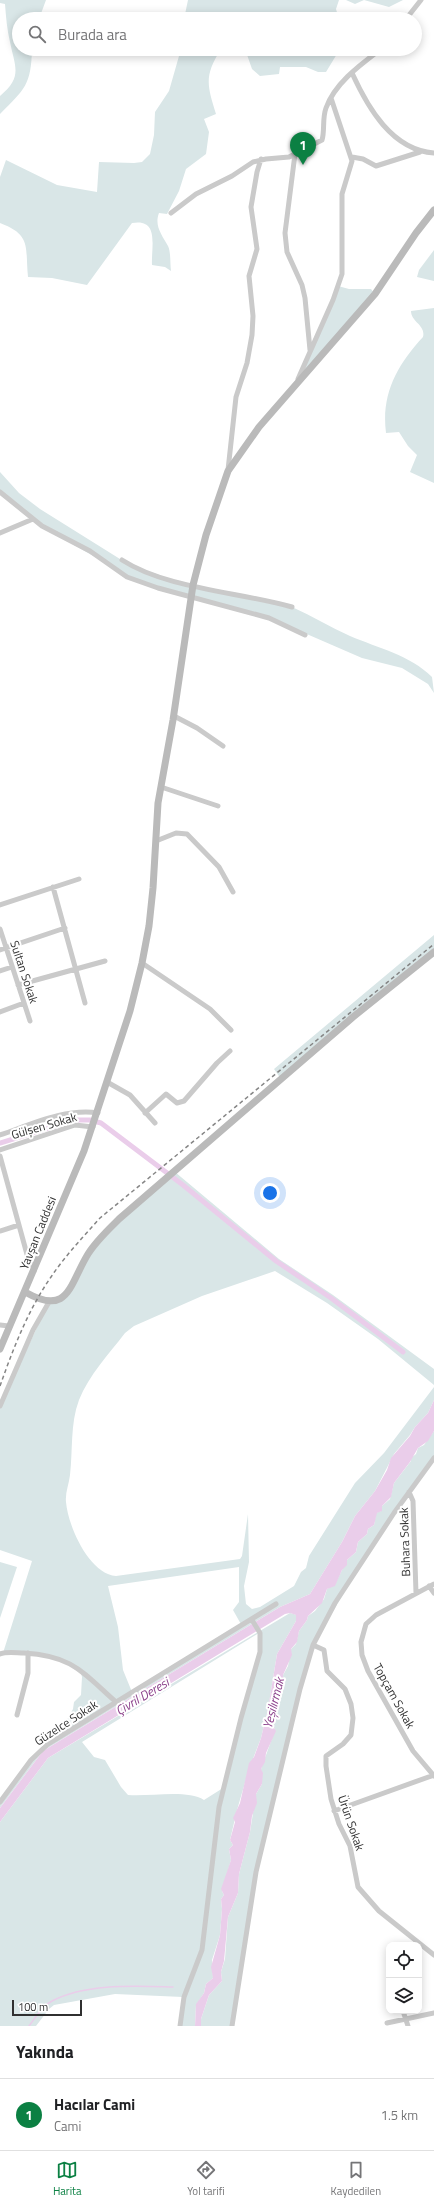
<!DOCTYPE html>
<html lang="tr">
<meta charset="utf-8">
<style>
body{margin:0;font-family:"Titillium Web",sans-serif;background:#f2f2f2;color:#202124}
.controls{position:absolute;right:12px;bottom:12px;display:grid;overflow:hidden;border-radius:8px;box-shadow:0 2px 10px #0003}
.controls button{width:36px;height:36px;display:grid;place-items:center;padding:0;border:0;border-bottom:1px solid #e0e0e0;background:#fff;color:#202124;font:20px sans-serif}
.scale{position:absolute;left:12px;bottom:10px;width:70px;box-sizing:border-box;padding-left:4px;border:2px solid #303030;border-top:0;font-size:11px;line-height:14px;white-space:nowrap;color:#303030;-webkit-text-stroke:3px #fff;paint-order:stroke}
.you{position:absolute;left:270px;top:1193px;width:14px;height:14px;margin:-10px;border:3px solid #fff;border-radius:50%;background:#1a73e8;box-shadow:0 0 0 6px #1a73e833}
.badge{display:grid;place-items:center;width:26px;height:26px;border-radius:50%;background:#0b8043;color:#fff;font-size:13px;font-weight:700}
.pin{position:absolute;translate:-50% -33px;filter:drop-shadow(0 1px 2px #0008)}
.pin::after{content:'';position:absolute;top:21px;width:14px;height:12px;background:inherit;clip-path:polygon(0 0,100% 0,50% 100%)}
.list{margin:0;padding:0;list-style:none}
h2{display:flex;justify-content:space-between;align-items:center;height:52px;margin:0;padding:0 16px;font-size:17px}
h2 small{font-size:13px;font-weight:400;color:#757577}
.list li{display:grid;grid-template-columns:26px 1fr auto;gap:12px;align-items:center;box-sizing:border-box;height:72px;padding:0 16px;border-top:1px solid #e0e0e0}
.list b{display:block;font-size:15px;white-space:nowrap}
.list p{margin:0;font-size:13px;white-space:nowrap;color:#757577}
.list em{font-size:13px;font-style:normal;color:#757577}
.icon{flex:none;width:22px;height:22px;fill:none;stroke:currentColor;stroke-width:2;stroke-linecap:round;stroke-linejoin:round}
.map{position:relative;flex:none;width:434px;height:2026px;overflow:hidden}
.search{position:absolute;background:#fff;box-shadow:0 2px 10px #0003;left:12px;right:12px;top:12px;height:44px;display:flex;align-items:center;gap:10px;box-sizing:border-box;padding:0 14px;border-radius:22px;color:#757577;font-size:15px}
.sheet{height:124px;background:#fff}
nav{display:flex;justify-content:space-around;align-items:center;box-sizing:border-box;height:56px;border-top:1px solid #e0e0e0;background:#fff;font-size:11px;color:#757577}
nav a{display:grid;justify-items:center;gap:2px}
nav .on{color:#0b8043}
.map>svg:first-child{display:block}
.green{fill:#d9e6e7;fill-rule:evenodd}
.water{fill:#eacdea}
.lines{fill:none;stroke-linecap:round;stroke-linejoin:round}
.stream{stroke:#eacdea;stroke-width:1.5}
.canal{stroke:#eacdea;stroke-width:5}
.street{stroke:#cacaca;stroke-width:5}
.secondary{stroke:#bababa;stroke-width:7}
.rail{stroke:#858585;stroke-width:1.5;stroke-dasharray:4 3;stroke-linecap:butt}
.labels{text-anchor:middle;stroke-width:4;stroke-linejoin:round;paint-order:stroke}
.street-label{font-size:12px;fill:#303030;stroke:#fff}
.water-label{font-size:13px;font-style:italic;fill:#8d438d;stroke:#fff}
</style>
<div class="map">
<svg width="434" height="2026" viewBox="0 0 434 2026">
<rect width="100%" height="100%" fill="#fff"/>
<!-- green -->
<path class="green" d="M 0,0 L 46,0 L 39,19 L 19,19 L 19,49 L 32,49 C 31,85 25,89 0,114 L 0,96 C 23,77 15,67 10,42 C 7,30 6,17 5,4 L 0,3 Z
M 188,0 L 339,0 L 336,9 L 339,19 L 343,19 L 184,19 Z
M 346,0 L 403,0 L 389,7 L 364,0 L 355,4 Z
M 181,49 L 221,49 C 204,76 207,85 216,114 L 204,119 L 209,132 L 206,154 L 186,169 L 179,191 L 167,214 L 159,213 C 154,226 162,235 168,246 C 171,252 170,264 171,271 L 165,267 L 152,265 C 151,247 160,218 132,223 L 87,285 L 52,278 L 28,277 C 25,247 32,235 0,223 L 0,177 L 6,160 L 57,185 L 97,192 L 99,162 L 134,163 L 142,162 L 150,154 L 154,135 L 155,112 L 169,91 Z
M 245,49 L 340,49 L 326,72 L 318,72 L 306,67 L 280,67 L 279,74 L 260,76 L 252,69 Z
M 434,250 L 434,281 L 417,277 L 419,270 Z
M 338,286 L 349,289 L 371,289 L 375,294 L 295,387 Z
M 434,308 L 434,483 L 410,472 L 417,455 L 408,446 L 399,432 L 386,433 C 381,394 397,365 423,337 C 426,325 411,322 411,311 Z
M 0,472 L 19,493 L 40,509 L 128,564 L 176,581 L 292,607 C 312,616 330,627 350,636 C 378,648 410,655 432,677 L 434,693 L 428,684 L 402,668 L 362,658 L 279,622 L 139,582 L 53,533 L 0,492 Z
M 434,935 L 434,952 L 281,1079 L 274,1069 Z
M 175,1172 L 279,1259 L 333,1295 L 434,1369 L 434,1385 L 378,1339 L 327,1303 L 275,1271 L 202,1296 L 134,1326 L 125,1333 C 109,1354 89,1375 79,1400 C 70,1424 73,1450 70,1475 C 69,1484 65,1493 66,1502 C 68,1526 89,1574 116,1576 L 240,1559 L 242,1556 L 248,1514 L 249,1562 L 244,1586 L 246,1604 L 252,1609 L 260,1607 L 294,1586 L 301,1572 L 306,1568 L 309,1556 L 355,1483 L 384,1453 L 434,1387 L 434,1400 L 428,1413 L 415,1427 L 410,1435 L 394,1454 L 375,1491 L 355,1516 L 342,1542 L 310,1594 L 280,1607 L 43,1751 L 0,1808 L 0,1802 L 31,1760 L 61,1731 L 73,1709 L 74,1702 L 81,1695 L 82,1677 L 80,1670 L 60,1658 L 3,1653 L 32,1561 L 0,1550 L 0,1406 L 49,1302 L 59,1300 L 93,1247 ZM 239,1567 L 239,1602 L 233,1610 L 242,1626 L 132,1692 L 123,1670 L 118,1627 L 108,1586 Z
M 434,1431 L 434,1458 L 361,1564 L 313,1645 L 256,1872 L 232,2026 L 201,2026 L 201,2019 L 209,1995 L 222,1981 L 221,1972 L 225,1959 L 228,1917 L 238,1893 L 239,1874 L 250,1832 L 256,1794 L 262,1784 L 261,1769 L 275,1730 L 273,1725 L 275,1719 L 274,1712 L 280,1700 L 284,1687 L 283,1675 L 288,1666 L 291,1649 L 296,1644 L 299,1631 L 307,1620 L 308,1616 L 315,1611 L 324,1599 L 327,1589 L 335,1584 L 347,1560 L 356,1552 L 358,1542 L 367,1534 L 368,1529 L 374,1525 L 376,1513 L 381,1511 L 382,1506 L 390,1499 L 394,1483 L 411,1461 L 411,1458 L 416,1454 L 418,1448 L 424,1445 Z
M 0,1562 L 17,1567 L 0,1618 Z
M 290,1613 L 297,1615 L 296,1621 L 277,1654 L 268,1709 L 261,1738 L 249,1769 L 237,1810 L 230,1840 L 233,1845 L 229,1849 L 231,1860 L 222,1891 L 224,1895 L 221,1899 L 222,1909 L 220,1935 L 212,1960 L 213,1978 L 206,1984 L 204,1993 L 196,2005 L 195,2026 L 180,2026 L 183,1997 L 115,1994 L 54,2005 L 49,2009 L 36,2026 L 0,2026 L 0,1822 L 48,1758 ZM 259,1633 L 258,1661 L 223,1788 L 204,1800 C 187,1789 149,1797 128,1795 L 121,1787 L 105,1760 L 94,1757 L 82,1742 Z"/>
<!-- water -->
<path class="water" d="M 434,1400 L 434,1431 L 428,1441 L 418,1448 L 410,1462 L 394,1483 L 391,1497 L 382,1506 L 382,1511 L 377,1513 L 374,1525 L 368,1529 L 367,1534 L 358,1542 L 356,1552 L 347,1560 L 347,1565 L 342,1570 L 335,1586 L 327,1589 L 322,1603 L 308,1616 L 307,1620 L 299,1631 L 297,1642 L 291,1649 L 292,1655 L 283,1675 L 284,1688 L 274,1712 L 275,1719 L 273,1726 L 276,1731 L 266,1753 L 265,1762 L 261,1769 L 263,1773 L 262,1784 L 256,1794 L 257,1803 L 252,1816 L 250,1832 L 239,1874 L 238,1893 L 228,1917 L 224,1961 L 221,1972 L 222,1981 L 209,1995 L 201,2019 L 201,2026 L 195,2026 L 196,2004 L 204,1993 L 206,1984 L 213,1978 L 211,1967 L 220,1935 L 222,1909 L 221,1899 L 224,1895 L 221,1889 L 231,1860 L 229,1849 L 233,1845 L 230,1840 L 235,1822 L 233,1818 L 240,1803 L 249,1763 L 254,1757 L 261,1738 L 268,1709 L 277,1654 L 296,1621 L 296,1615 L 290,1613 L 285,1614 L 48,1758 L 0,1822 L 0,1808 L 43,1751 L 280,1607 L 310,1594 L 342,1542 L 355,1516 L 375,1491 L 387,1470 L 391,1458 L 410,1436 L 415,1427 L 428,1413 Z"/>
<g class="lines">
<!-- stream -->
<path class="stream" d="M 29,2026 C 36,2017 42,2006 52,2001 C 86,1983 136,1986 173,1987"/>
<!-- canal -->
<path class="canal" d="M 0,1143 L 74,1120 L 90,1120 L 101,1123 L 183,1185 L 276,1261 L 331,1298 L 403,1352"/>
<!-- street -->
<path class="street" d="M 406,19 L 421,0
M 352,73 C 368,108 392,150 434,153
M 295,154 L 285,233 L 287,252 L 302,285 L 305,298 L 310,350
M 352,157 L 363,159 L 376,166 L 420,152
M 171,213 L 196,194 L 232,176 L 253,162 L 266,159 L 289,157 L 322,140 C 325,130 322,119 326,108 C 335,83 360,65 381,49
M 298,379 L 333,300 L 342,274 L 342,194 L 352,161 L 331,98
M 228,470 L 236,397 L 247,363 L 252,335 L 253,316 L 249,276 L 257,249 L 251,207 L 257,172 L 261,159
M 0,492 L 42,526 L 90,551 L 127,577 L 158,588 L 269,618 L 305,635
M 0,533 L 33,519
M 122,560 C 167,589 240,592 292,607
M 174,716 L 197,728 L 223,746
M 161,787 L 218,806
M 156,841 L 176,833 L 187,834 L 219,867 L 233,892
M 53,887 L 85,1003
M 0,905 L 79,879
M 0,929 L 30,1021
M 0,950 L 65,928
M 142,963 L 210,1009 L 231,1030
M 0,971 L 12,967
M 18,985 L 105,961
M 0,1012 L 24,1003
M 107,1082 L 130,1095 L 155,1123
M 145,1113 L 166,1094 L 177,1103 L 184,1101 L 217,1063 L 230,1051
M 0,1135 C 30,1125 65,1108 98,1113
M 0,1150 L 75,1125 L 93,1127
M 0,1156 L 28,1258 L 34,1271
M 0,1231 L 19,1225
M 0,1325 L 9,1326
M 0,1406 L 33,1330 L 49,1302
M 409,1492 L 413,1501 L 416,1593
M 434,1584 L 376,1615 L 366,1624 L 361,1642 L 362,1655 L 368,1671 L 413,1751 L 434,1776
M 429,1586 L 434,1593
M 313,1645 L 324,1650 L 327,1671 L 345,1689 L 351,1704 L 353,1718 L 351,1735 L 343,1744 L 326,1756 L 326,1766 L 331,1799 L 339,1824 L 350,1846 L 358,1887 L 379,1911 L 434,1955
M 0,1654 C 7,1651 17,1653 24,1653 C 73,1656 82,1672 116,1702
M 17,1715 L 28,1673 L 28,1653
M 0,1802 L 31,1760 L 48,1744 L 276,1604
M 334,1811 L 434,1775
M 403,2011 L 408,2026
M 387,2023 L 434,2013
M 180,2026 L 184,1997 L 202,1950 L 219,1807 L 241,1718 L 260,1652 L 260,1633 L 252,1620
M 232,2026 L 256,1872 L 300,1689 L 313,1645 L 335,1603 L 394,1513 L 434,1458"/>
<!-- secondary -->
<path class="secondary" d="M 25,1292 C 69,1317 69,1285 88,1254 C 96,1241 108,1230 119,1219 L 353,1017 L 434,952
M 0,1349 L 84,1151 L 130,1011 L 142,963 L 149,926 L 153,888 L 158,803 L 173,720 L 193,585 L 206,535 L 228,471 L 259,427 L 375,294 L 416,233 L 434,210"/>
<!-- rail -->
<path class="rail" d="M 0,1386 C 13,1349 28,1310 51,1277 C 65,1256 83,1237 100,1218 L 434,944"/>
</g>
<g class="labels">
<!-- street labels -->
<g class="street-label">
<text transform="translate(24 972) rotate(72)" y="4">Sultan Sokak</text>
<text transform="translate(44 1126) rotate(-16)" y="4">Gülşen Sokak</text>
<text transform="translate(38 1233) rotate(-68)" y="4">Yavşan Caddesi</text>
<text transform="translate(405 1542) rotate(-92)" y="4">Buhara Sokak</text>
<text transform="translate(394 1696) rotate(61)" y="4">Topçam Sokak</text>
<text transform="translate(66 1723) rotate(-33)" y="4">Güzelce Sokak</text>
<text transform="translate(351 1823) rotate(71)" y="4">Ürün Sokak</text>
</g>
<!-- water labels -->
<g class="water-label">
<text transform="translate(142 1696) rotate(-31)" y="5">Çivril Deresi</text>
<text transform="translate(273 1703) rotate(-76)" y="5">Yeşilırmak</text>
</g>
</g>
</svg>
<div class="controls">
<button><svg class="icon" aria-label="locate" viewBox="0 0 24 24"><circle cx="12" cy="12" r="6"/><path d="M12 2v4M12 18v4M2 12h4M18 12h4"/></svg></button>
<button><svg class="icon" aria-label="layers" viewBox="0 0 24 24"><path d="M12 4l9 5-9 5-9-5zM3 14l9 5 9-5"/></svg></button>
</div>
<div class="scale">100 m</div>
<div class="you"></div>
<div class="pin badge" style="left:303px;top:165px">1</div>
<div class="search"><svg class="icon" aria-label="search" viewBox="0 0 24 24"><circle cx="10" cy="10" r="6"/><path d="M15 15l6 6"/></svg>Burada ara</div>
</div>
<section class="sheet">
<h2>Yakında<small></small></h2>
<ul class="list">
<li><span class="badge">1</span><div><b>Hacılar Cami</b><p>Cami</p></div><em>1.5 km</em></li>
</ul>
</section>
<nav>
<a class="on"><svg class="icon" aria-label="map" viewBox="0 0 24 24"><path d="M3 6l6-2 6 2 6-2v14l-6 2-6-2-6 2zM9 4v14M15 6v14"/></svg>Harita</a>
<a><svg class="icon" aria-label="directions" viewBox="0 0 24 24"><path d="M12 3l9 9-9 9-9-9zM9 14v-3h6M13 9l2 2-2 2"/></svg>Yol tarifi</a>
<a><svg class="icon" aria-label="saved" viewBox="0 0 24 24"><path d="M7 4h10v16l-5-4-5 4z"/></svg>Kaydedilen</a>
</nav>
